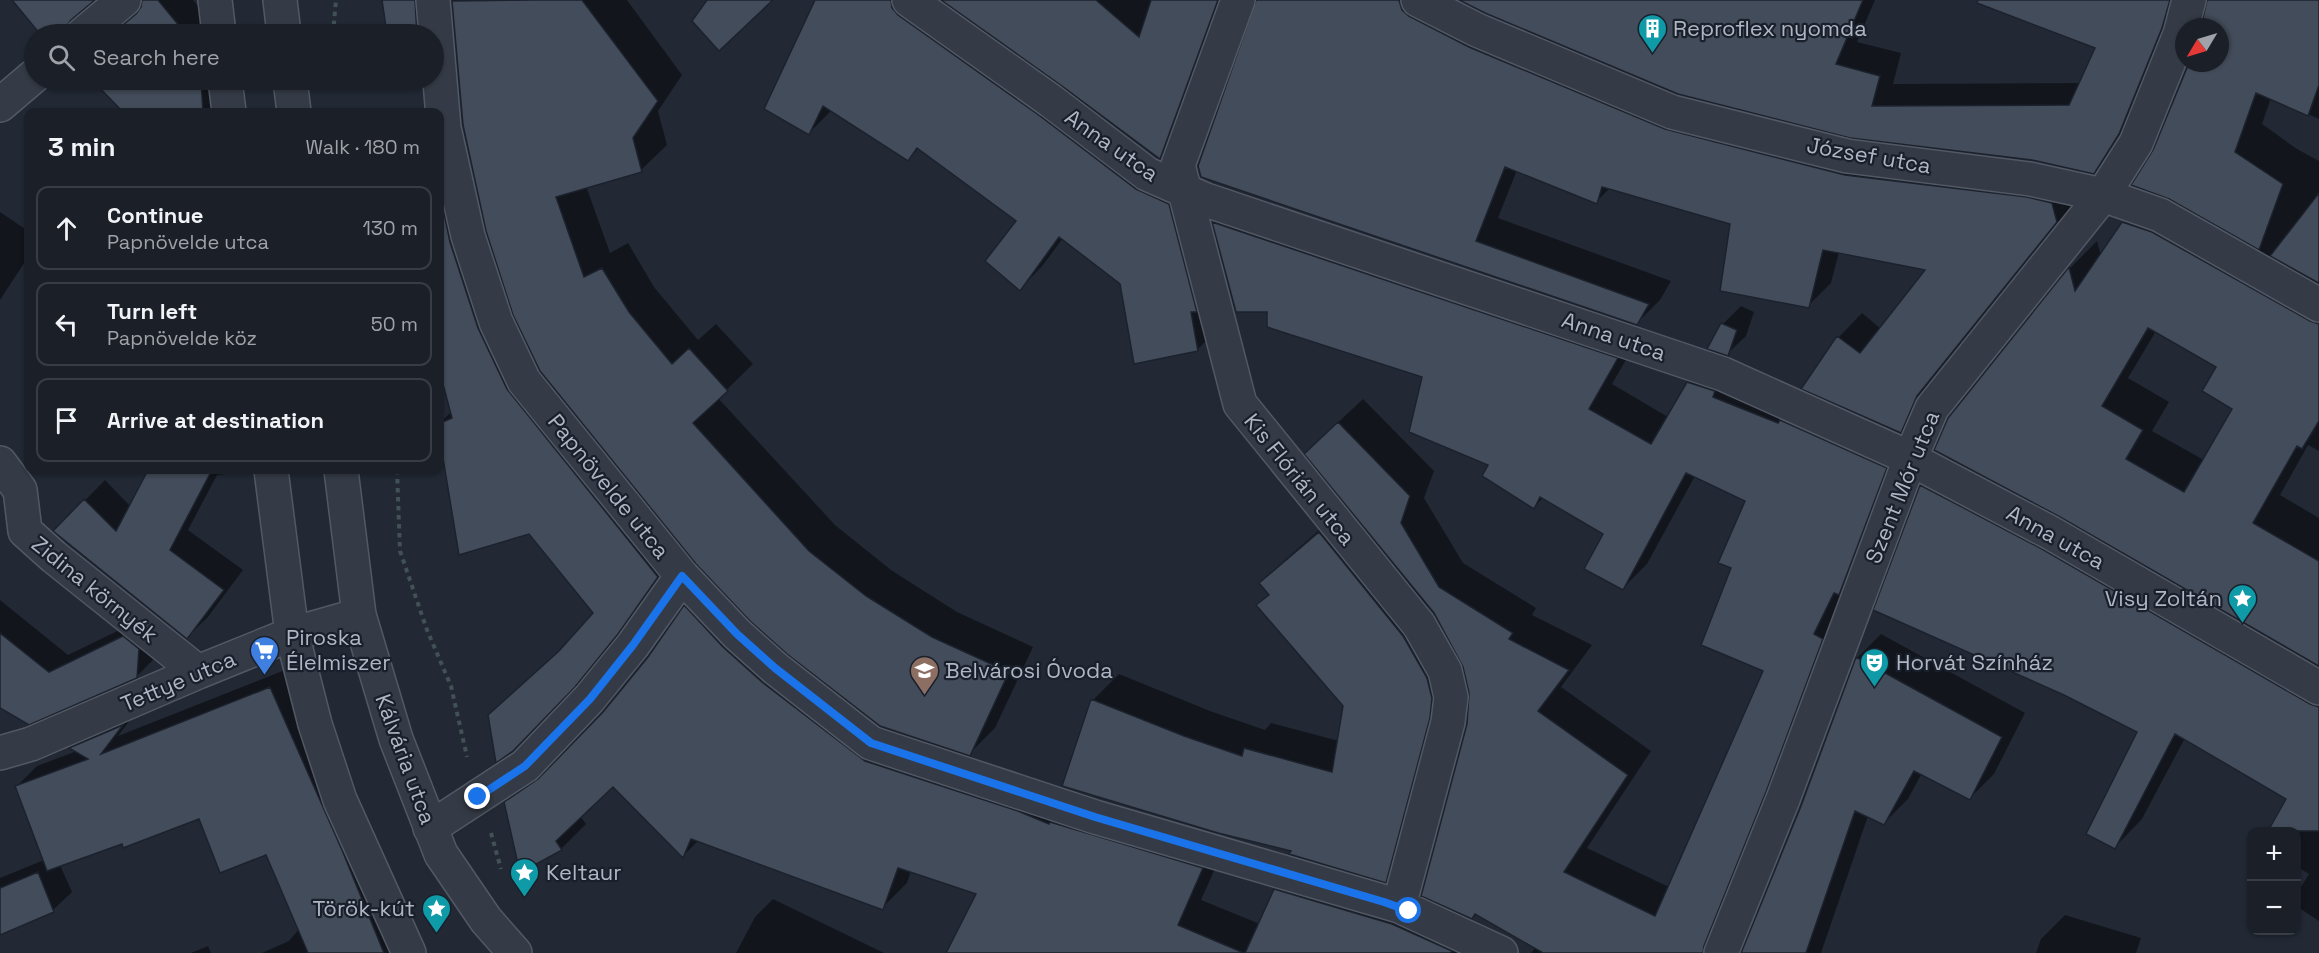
<!DOCTYPE html>
<meta charset="utf-8">
<style>
body{margin:0;font-family:"Space Grotesk",sans-serif;background:#232730;color:#f1f3f6}
.controls{position:absolute;right:18px;bottom:18px;display:grid;overflow:hidden;border-radius:12px;box-shadow:0 2px 4px #0004}
.controls button{width:54px;height:54px;display:grid;place-items:center;padding:0;border:0;border-bottom:2px solid #383d45;background:#1a1f28;color:#f1f3f6;font:30px sans-serif}
.compass{position:absolute;left:2175px;top:18px;width:54px;height:54px;border-radius:50%;background:#1a1f28;box-shadow:0 2px 4px #0004;rotate:232deg}
.stop{position:absolute;width:18px;height:18px;margin:-14px;border:4px solid #1a73e8;border-radius:50%;background:#fff}
.stop.end{background:#1a73e8;border-color:#fff;box-shadow:0 2px 6px #0008}
.list{margin:0;padding:0;list-style:none}
h2{display:flex;justify-content:space-between;align-items:center;height:78px;margin:0;padding:0 24px;font-size:26px}
h2 small{font-size:20px;font-weight:400;color:#9fa2a8}
.list li{display:grid;grid-template-columns:39px 1fr auto;gap:18px;align-items:center;box-sizing:border-box;height:84px;margin:0 12px 12px;padding:0 12px;border:2px solid #383d45;border-radius:12px}
.list b{display:block;font-size:22px;white-space:nowrap}
.list p{margin:0;font-size:20px;white-space:nowrap;color:#9fa2a8}
.list em{font-size:20px;font-style:normal;color:#9fa2a8}
.icon{flex:none;width:33px;height:33px;fill:none;stroke:currentColor;stroke-width:2;stroke-linecap:round;stroke-linejoin:round}
.map{position:relative;flex:none;width:2319px;height:953px;overflow:hidden}
.search{position:absolute;background:#1a1f28;box-shadow:0 2px 4px #0004;left:24px;top:24px;width:420px;height:66px;display:flex;align-items:center;gap:15px;box-sizing:border-box;padding:0 21px;border-radius:33px;color:#9fa2a8;font-size:22px}
.panel{position:absolute;background:#1a1f28;box-shadow:0 2px 4px #0004;left:24px;top:108px;width:420px;height:366px;border-radius:12px}
.map>svg:first-child{display:block}
.shadow{fill:#0007;fill-rule:evenodd}
.building{fill:#434c5a;stroke:#1c222d;stroke-width:1.5;fill-rule:evenodd}
.lines{fill:none;stroke-linecap:round;stroke-linejoin:round}
.minor-casing{stroke:#525964;stroke-width:36}
.tertiary-casing{stroke:#525964;stroke-width:36}
.path{stroke:#415154;stroke-width:4;stroke-dasharray:4.5 4.5;stroke-linecap:butt}
.minor{stroke:#353b46;stroke-width:33}
.tertiary{stroke:#353b46;stroke-width:33}
.route{stroke:#1a73e8;stroke-width:8}
.labels{text-anchor:middle;stroke-width:4.5;stroke-linejoin:round;paint-order:stroke}
.poi-label{font-size:22px;fill:#afb6c3;stroke:#1a202b;text-anchor:start}
.street-label{font-size:22px;fill:#afb6c3;stroke:#1a202b}
</style>
<div class="map">
<svg width="2319" height="953" viewBox="0 0 2319 953">
<rect width="100%" height="100%" fill="#222935"/>
<!-- shadow -->
<path class="shadow" d="M 15,0 L 92,0 L 85,6 L 84,16 L 108,33 L 116,29 L 143,7 L 144,0 L 193,0 L 218,30 L 218,34 L 42,34 Z
M 383,0 L 437,0 L 438,15 L 418,34 L 388,34 Z
M 453,0 L 480,0 L 475,8 L 456,28 Z
M 523,0 L 627,0 L 682,75 L 658,111 L 667,145 L 641,170 L 586,186 L 610,253 L 628,243 L 654,287 L 698,340 L 716,324 L 753,364 L 718,398 L 835,525 L 891,570 L 957,612 L 1033,647 L 995,728 L 969,754 L 697,563 L 484,27 Z
M 817,0 L 932,0 L 1159,166 L 1220,327 L 1197,350 L 1122,283 L 1063,238 L 1043,265 L 1020,289 L 1018,221 L 919,148 L 908,159 L 832,110 L 809,133 Z
M 944,0 L 1232,0 L 1183,134 L 1160,157 Z
M 1258,0 L 1421,0 L 1393,56 L 1458,41 L 1481,18 L 1691,107 L 2080,198 L 1940,371 L 1924,408 L 1900,432 L 1804,388 L 1839,337 L 1862,313 L 1881,329 L 1928,268 L 1839,252 L 1831,283 L 1808,306 L 1732,223 L 1610,188 L 1596,202 L 1517,170 L 1498,218 L 1671,281 L 1660,300 L 1636,324 L 1202,176 Z
M 1480,0 L 1875,0 L 1857,42 L 1901,53 L 1893,84 L 2080,83 L 2097,47 L 1982,0 L 2185,0 L 2116,150 L 2094,172 Z
M 2215,0 L 2319,0 L 2319,119 L 2271,98 L 2262,124 L 2297,149 L 2319,161 L 2319,451 L 2308,445 L 2280,495 L 2319,518 L 2319,921 L 2296,906 L 2296,895 L 2309,874 L 2296,866 L 2296,832 L 2269,832 L 2288,799 L 2185,738 L 2142,819 L 2115,847 L 2139,731 L 1921,486 L 1950,457 L 1950,419 L 2070,268 L 2097,241 L 2101,256 L 2123,223 L 2151,195 L 2180,205 L 2155,151 L 2191,63 L 2220,63 L 2220,27 L 2205,27 ZM 2156,331 L 2218,367 L 2234,408 L 2204,460 L 2152,431 L 2169,402 L 2128,378 Z
M 94,80 L 222,80 L 225,112 L 125,112 Z
M 440,159 L 527,369 L 678,556 L 638,612 L 595,664 L 533,729 L 568,643 L 595,613 L 529,532 L 460,553 L 440,431 L 440,423 L 452,411 L 440,364 Z
M 1238,199 L 1641,334 L 1612,384 L 1668,417 L 1688,383 L 1713,358 L 1910,444 L 1738,946 L 1745,948 L 1802,806 L 1857,658 L 1881,634 L 2025,713 L 1994,774 L 1970,798 L 1922,773 L 1908,799 L 1884,823 L 1868,816 L 1821,953 L 1531,953 L 1536,947 L 1468,725 L 1471,693 L 1465,666 L 1435,613 L 1428,603 L 1426,604 L 1453,652 L 1411,855 L 1385,881 L 1293,850 L 1093,700 L 1119,674 L 1210,711 L 1265,730 L 1271,723 L 1339,741 L 1345,706 L 1261,583 L 1287,558 L 1348,505 L 1330,430 L 1363,399 L 1434,471 L 1424,498 L 1463,563 L 1536,608 L 1532,615 L 1592,645 L 1561,687 L 1651,751 L 1587,848 L 1669,887 L 1765,670 L 1733,568 L 1747,500 L 1695,476 L 1647,564 L 1623,588 L 1605,533 L 1543,498 L 1534,507 L 1490,465 L 1424,376 L 1268,311 L 1237,311 L 1214,222 Z
M 0,212 L 28,231 L 28,257 L 0,300 Z
M 1741,306 L 1754,312 L 1746,336 L 1727,354 L 1723,324 Z
M 150,470 L 246,470 L 244,472 L 217,475 L 188,530 L 243,570 L 207,618 L 187,637 L 55,531 L 105,480 L 131,507 Z
M 709,582 L 748,623 L 787,658 L 889,737 L 1226,844 L 1201,900 L 1260,924 L 1275,890 L 1299,865 L 1475,926 L 1458,953 L 947,953 L 978,893 L 911,871 L 907,883 L 882,908 L 699,840 L 683,856 L 613,785 L 580,816 L 586,824 L 561,849 L 521,871 L 505,803 L 530,778 L 562,757 L 604,713 L 649,658 L 685,606 Z
M 0,600 L 68,655 L 142,619 L 155,658 L 136,677 L 0,706 Z
M 290,668 L 413,953 L 262,953 L 289,941 L 299,929 L 266,853 L 200,817 L 60,865 L 72,892 L 53,910 L 0,933 L 0,878 L 44,860 L 17,786 L 37,766 L 77,751 L 71,748 L 91,728 L 140,707 L 118,736 Z
M 773,899 L 884,953 L 736,953 L 755,917 Z
M 2065,915 L 2141,938 L 2136,953 L 2036,953 L 2041,939 Z
M 208,946 L 211,953 L 191,953 Z"/>
<!-- building -->
<path class="building" d="M 12,0 L 95,0 L 71,20 L 66,27 L 65,34 L 40,34 Z
M 142,0 L 158,0 L 186,34 L 112,34 L 136,14 L 141,7 Z
M 382,0 L 415,0 L 417,34 L 387,34 Z
M 532,0 L 582,0 L 658,101 L 633,138 L 642,172 L 556,197 L 584,277 L 602,268 L 629,312 L 672,364 L 689,348 L 728,391 L 693,423 L 809,551 L 866,596 L 932,637 L 1009,672 L 970,756 L 880,726 L 787,654 L 750,621 L 696,564 L 540,371 L 513,315 L 486,231 L 463,125 L 452,1 Z
M 707,0 L 773,0 L 719,51 L 692,21 Z
M 815,0 L 891,0 L 892,8 L 898,15 L 1040,116 L 1136,189 L 1169,204 L 1197,312 L 1191,312 L 1198,351 L 1134,364 L 1120,284 L 1059,237 L 1020,291 L 985,261 L 1016,221 L 917,148 L 908,161 L 823,106 L 809,135 L 764,109 Z
M 941,0 L 1096,0 L 1139,37 L 1151,0 L 1218,0 L 1160,159 L 1062,86 Z
M 1256,0 L 1399,0 L 1402,10 L 1409,16 L 1469,47 L 1665,129 L 1845,175 L 2027,197 L 2052,203 L 2057,222 L 1917,396 L 1901,433 L 1801,389 L 1837,336 L 1860,353 L 1925,270 L 1823,250 L 1809,308 L 1720,291 L 1730,224 L 1602,187 L 1597,204 L 1505,167 L 1476,241 L 1649,304 L 1637,325 L 1201,177 L 1198,166 Z
M 1459,0 L 1863,0 L 1836,64 L 1880,76 L 1872,106 L 2069,105 L 2095,48 L 1977,3 L 1978,0 L 2170,0 L 2162,28 L 2119,134 L 2094,174 L 2032,160 L 1850,138 L 1678,94 L 1485,13 Z
M 2207,0 L 2319,0 L 2319,85 L 2308,116 L 2256,93 L 2235,152 L 2283,184 L 2259,250 L 2169,199 L 2131,185 L 2153,150 L 2189,63 L 2220,63 L 2220,27 L 2201,27 Z
M 92,80 L 201,80 L 203,112 L 123,112 Z
M 2319,193 L 2319,283 L 2270,256 Z
M 440,194 L 450,242 L 478,328 L 507,389 L 658,577 L 618,634 L 575,687 L 513,751 L 496,763 L 488,715 L 559,651 L 593,613 L 529,534 L 459,555 L 440,440 L 440,423 L 452,418 L 440,373 Z
M 1212,222 L 1618,358 L 1589,409 L 1651,444 L 1687,382 L 1715,391 L 1713,397 L 1778,423 L 1780,420 L 1887,468 L 1839,595 L 1834,593 L 1814,634 L 1823,639 L 1766,792 L 1704,946 L 1703,953 L 1543,953 L 1475,914 L 1472,919 L 1421,896 L 1467,724 L 1469,693 L 1463,667 L 1434,613 L 1304,454 L 1338,422 L 1410,496 L 1401,523 L 1439,587 L 1513,633 L 1509,639 L 1569,670 L 1538,711 L 1628,775 L 1564,872 L 1655,916 L 1763,671 L 1701,645 L 1731,568 L 1718,563 L 1745,501 L 1686,473 L 1623,590 L 1584,569 L 1603,534 L 1540,497 L 1534,509 L 1482,476 L 1488,465 L 1409,432 L 1422,377 L 1267,327 L 1267,312 L 1236,312 Z
M 2122,222 L 2152,232 L 2310,321 L 2319,324 L 2319,421 L 2302,449 L 2297,446 L 2253,523 L 2319,561 L 2319,666 L 2060,517 L 1934,450 L 1948,418 L 2069,267 L 2075,291 ZM 2148,328 L 2216,367 L 2202,391 L 2232,409 L 2184,492 L 2126,459 L 2143,430 L 2102,406 Z
M 1721,323 L 1737,330 L 1728,356 L 1707,349 Z
M 148,470 L 212,470 L 170,550 L 224,590 L 187,639 L 53,531 L 84,499 L 116,531 Z
M 1920,485 L 2042,549 L 2310,704 L 2319,707 L 2319,831 L 2268,831 L 2286,799 L 2175,734 L 2115,849 L 2086,834 L 2137,732 L 2064,695 L 1873,610 Z
M 1319,532 L 1403,636 L 1427,678 L 1432,698 L 1430,718 L 1386,883 L 1289,854 L 1291,851 L 1218,833 L 1062,786 L 1091,699 L 1184,736 L 1242,756 L 1244,748 L 1332,772 L 1343,706 L 1256,605 L 1269,595 L 1259,583 Z
M 684,605 L 723,647 L 762,682 L 865,761 L 1018,811 L 1049,824 L 1050,822 L 1203,868 L 1178,925 L 1244,953 L 946,953 L 976,894 L 898,868 L 883,910 L 691,839 L 683,858 L 613,787 L 556,841 L 562,850 L 520,873 L 504,802 L 538,779 L 603,712 L 648,657 Z
M 0,633 L 49,672 L 123,636 L 139,649 L 137,678 L 29,725 L 0,708 Z
M 1856,657 L 2002,737 L 1970,800 L 1914,771 L 1884,825 L 1855,811 L 1806,953 L 1741,953 L 1801,806 Z
M 270,687 L 342,850 L 384,953 L 308,953 L 266,855 L 220,873 L 199,819 L 123,848 L 122,844 L 47,871 L 15,786 L 88,759 L 69,748 L 123,725 L 101,754 Z
M 38,872 L 54,912 L 0,935 L 0,888 Z
M 1274,889 L 1392,924 L 1452,951 L 1450,953 L 1245,953 Z"/>
<g class="lines">
<defs>
<path id="minor" d="M 215,0 L 219,34
M 433,0 L 444,128 L 468,236 L 496,322 L 524,381 L 682,576 L 737,634 L 775,668 L 871,743 L 1095,817 L 1399,906 L 1501,953
M 909,0 L 1051,101 L 1147,174 L 1206,200 L 1723,374 L 1901,454 L 2051,533 L 2319,688
M 1238,0 L 1178,165 L 1240,404 L 1419,625 L 1445,671 L 1451,697 L 1448,722 L 1399,906
M 1418,0 L 1477,30 L 1672,112 L 1847,156 L 2030,179 L 2103,195 L 2160,215 L 2319,305
M 83,34 L 124,0
M 225,80 L 229,112
M 0,105 L 34,76
M 0,463 L 20,490 L 25,531 L 54,557 L 198,672
M 271,470 L 292,634 L 315,724 L 340,800 L 409,953
M 0,753 L 31,744 L 198,672 L 292,634 L 359,615
M 430,828 L 525,766 L 589,699 L 633,645 L 682,576
M 1721,953 L 1783,799 L 1910,459 L 1932,408 L 2103,195 L 2136,143 L 2180,34 L 2189,0"/>
<path id="tertiary" d="M 280,0 L 284,34
M 290,80 L 294,112
M 341,470 L 359,615 L 396,739 L 441,854 L 486,920 L 515,953"/>
</defs>
<!-- minor casing -->
<use href="#minor" class="minor-casing"/>
<!-- tertiary casing -->
<use href="#tertiary" class="tertiary-casing"/>
<!-- path -->
<path class="path" d="M 333,34 L 336,0
M 397,470 L 400,551 L 427,630 L 451,686 L 467,757
M 491,833 L 501,869"/>
<!-- minor -->
<use href="#minor" class="minor"/>
<!-- tertiary -->
<use href="#tertiary" class="tertiary"/>
</g>
<g class="lines">
<!-- route -->
<path class="route" d="M 478,797 L 525,766 L 590,699 L 633,645 L 682,576 L 737,634 L 775,668 L 871,743 L 1095,817 L 1384,902 L 1409,911"/>
</g>
<!-- icons -->
<defs>
<symbol id="building-pin" viewBox="-11 -11 22 30"><path d="M0 17L-7.5 6A9.5 9.5 0 1 1 7.5 6Z" fill="#0f9aa8" stroke="#1a202b"/><path d="M-4-6H4V6H1V3H-1V6H-4ZM-2.5-4.3h1.7v1.8h-1.7ZM.8-4.3h1.7v1.8H.8ZM-2.5-1h1.7V.8h-1.7ZM.8-1h1.7V.8H.8Z" fill="#fff"/></symbol>
<symbol id="sight-pin" viewBox="-11 -11 22 30"><path d="M0 17L-7.5 6A9.5 9.5 0 1 1 7.5 6Z" fill="#0f9aa8" stroke="#1a202b"/><path d="M0-6L1.8-2.2L6-1.7L2.9 1.2L3.7 5.4L0 3.3L-3.7 5.4L-2.9 1.2L-6-1.7L-1.8-2.2Z" fill="#fff"/></symbol>
<symbol id="supermarket-pin" viewBox="-11 -11 22 30"><path d="M0 17L-7.5 6A9.5 9.5 0 1 1 7.5 6Z" fill="#3f7fe0" stroke="#1a202b"/><path d="M-6-5.5h2.5l.6 2H6L4.5 2H-2.5L-4.4-4H-6ZM-1.5 3.2a1.3 1.3 0 1 0 .1 0ZM3 3.2a1.3 1.3 0 1 0 .1 0Z" fill="#fff"/></symbol>
<symbol id="theatre-pin" viewBox="-11 -11 22 30"><path d="M0 17L-7.5 6A9.5 9.5 0 1 1 7.5 6Z" fill="#0f9aa8" stroke="#1a202b"/><path d="M-5-5.5Q0-4 5-5.5V0Q5 5 0 6Q-5 5-5 0ZM-3.3-2.5H-1v1.5H-3.3ZM1-2.5H3.3v1.5H1ZM-2.8 1Q0 5.5 2.8 1Z" fill="#fff"/></symbol>
<symbol id="school-pin" viewBox="-11 -11 22 30"><path d="M0 17L-7.5 6A9.5 9.5 0 1 1 7.5 6Z" fill="#8d6e63" stroke="#1a202b"/><path d="M0-5L7-2L0 1L-7-2ZM-4 1L0 2.5L4 1V4Q0 6-4 4Z" fill="#fff"/></symbol>
</defs>
<g fill-rule="evenodd">
<use href="#building-pin" x="1636" y="12" width="33" height="45"/>
<use href="#sight-pin" x="2226" y="582" width="33" height="45"/>
<use href="#supermarket-pin" x="248" y="634" width="33" height="45"/>
<use href="#theatre-pin" x="1858" y="646" width="33" height="45"/>
<use href="#school-pin" x="908" y="654" width="33" height="45"/>
<use href="#sight-pin" x="508" y="856" width="33" height="45"/>
<use href="#sight-pin" x="420" y="892" width="33" height="45"/>
</g>
<g class="labels">
<!-- poi labels -->
<g class="poi-label">
<text x="1673" y="36">Reproflex nyomda</text>
<text x="2222" y="606" text-anchor="end">Visy Zoltán</text>
<text x="286" y="645">Piroska<tspan x="286" dy="25">Élelmiszer</tspan></text>
<text x="1896" y="670">Horvát Színház</text>
<text x="945" y="678">Belvárosi Óvoda</text>
<text x="546" y="880">Keltaur</text>
<text x="415" y="916" text-anchor="end">Török-kút</text>
</g>
<!-- street labels -->
<g class="street-label">
<text transform="translate(1112 145) rotate(35)" y="8">Anna utca</text>
<text transform="translate(1869 155) rotate(10)" y="8">József utca</text>
<text transform="translate(1614 336) rotate(19)" y="8">Anna utca</text>
<text transform="translate(1300 479) rotate(51)" y="8">Kis Flórián utca</text>
<text transform="translate(609 486) rotate(51)" y="8">Papnövelde utca</text>
<text transform="translate(1902 487) rotate(-68)" y="8">Szent Mór utca</text>
<text transform="translate(2056 537) rotate(29)" y="8">Anna utca</text>
<text transform="translate(95 589) rotate(39)" y="8">Zidina környék</text>
<text transform="translate(178 681) rotate(-23)" y="8">Tettye utca</text>
<text transform="translate(406 759) rotate(70)" y="8">Kálvária utca</text>
</g>
</g>
</svg>
<div class="controls">
<button>+</button>
<button>−</button>
</div>
<svg class="compass" viewBox="-18 -18 36 36"><path d="M0-13l5 13h-10z" fill="#e53935"/><path d="M0 13l5-13h-10z" fill="#9fa2a8"/></svg>
<div class="stop" style="left:1409px;top:911px"></div>
<div class="stop end" style="left:478px;top:797px"></div>
<div class="search"><svg class="icon" aria-label="search" viewBox="0 0 24 24"><circle cx="10" cy="10" r="6"/><path d="M15 15l6 6"/></svg>Search here</div>
<section class="panel">
<h2>3 min<small>Walk · 180 m</small></h2>
<ul class="list">
<li><svg class="icon" aria-label="ahead" viewBox="0 0 24 24"><path d="M12 20V5M6 11l6-6 6 6"/></svg><div><b>Continue</b><p>Papnövelde utca</p></div><em>130 m</em></li>
<li><svg class="icon" aria-label="left" viewBox="0 0 24 24"><path d="M17 20v-9H6M10 6l-5 5 5 5"/></svg><div><b>Turn left</b><p>Papnövelde köz</p></div><em>50 m</em></li>
<li><svg class="icon" aria-label="arrive" viewBox="0 0 24 24"><path d="M6 21V4h12l-3 4 3 4H6"/></svg><div><b>Arrive at destination</b></div></li>
</ul>
</section>
</div>
